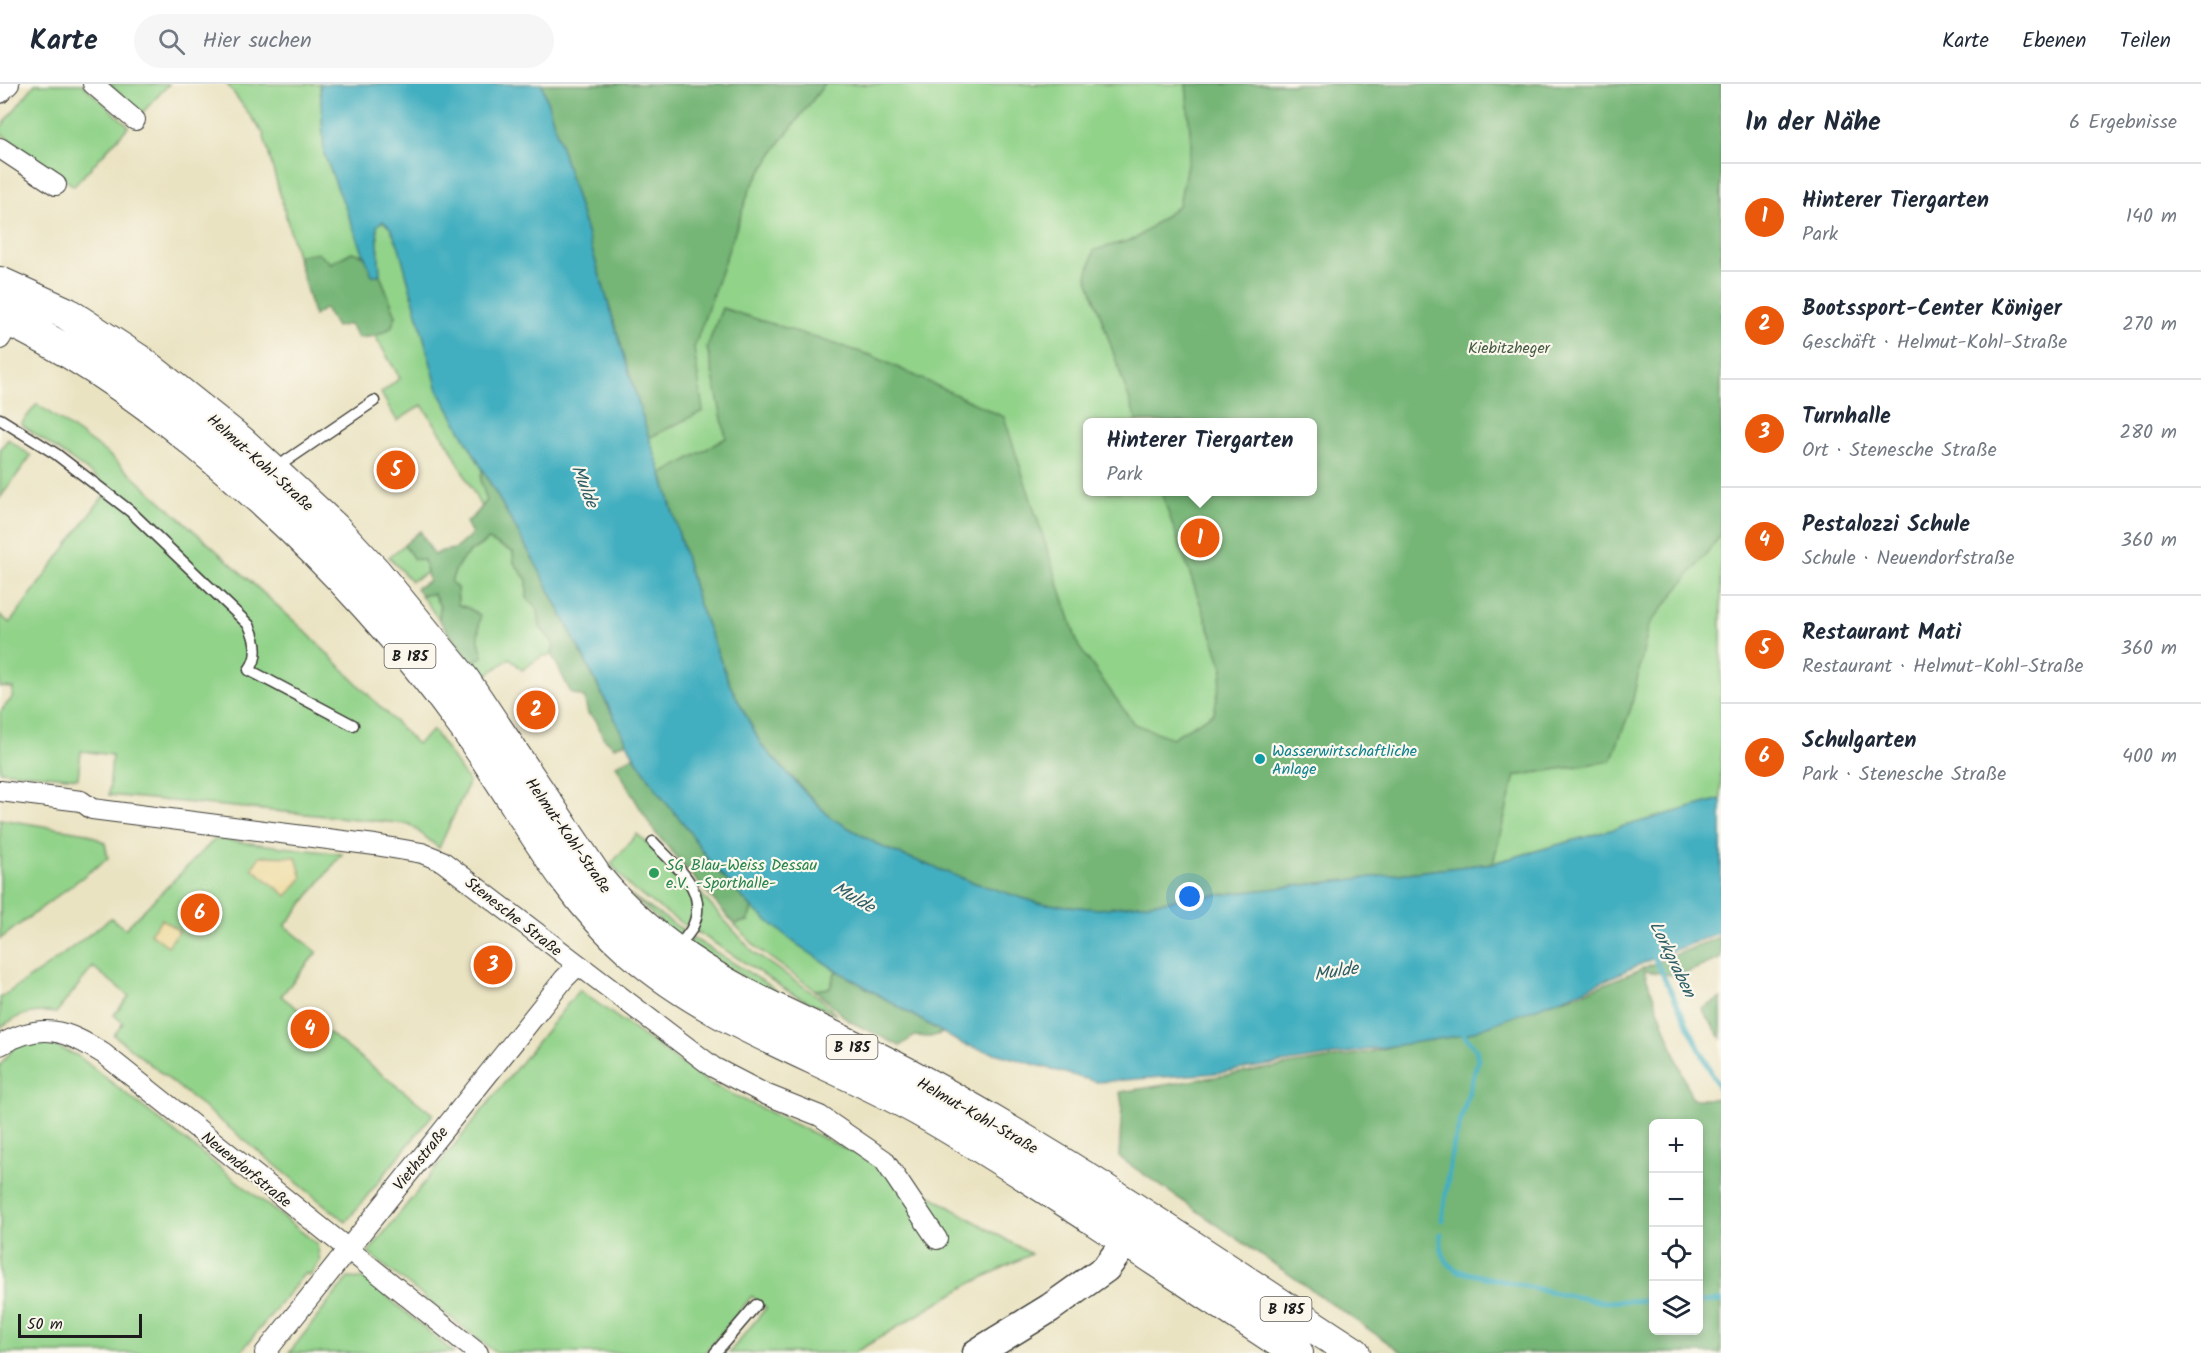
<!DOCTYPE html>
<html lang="de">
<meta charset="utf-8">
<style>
body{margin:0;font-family:Kalam,sans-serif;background:#f6f6f7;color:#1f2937}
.controls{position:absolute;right:18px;bottom:18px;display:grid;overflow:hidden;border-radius:9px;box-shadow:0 3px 9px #0003}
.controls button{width:54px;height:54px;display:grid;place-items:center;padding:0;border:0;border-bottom:2px solid #e0e1e3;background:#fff;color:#1f2937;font:30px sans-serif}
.scale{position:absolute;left:18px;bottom:15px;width:124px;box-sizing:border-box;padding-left:6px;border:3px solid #1c1c1c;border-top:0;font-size:16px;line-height:21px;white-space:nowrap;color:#1c1c1c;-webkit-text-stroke:4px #fbf7ec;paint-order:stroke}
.you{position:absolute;left:1190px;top:813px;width:21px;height:21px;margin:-15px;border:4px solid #fff;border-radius:50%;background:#1a73e8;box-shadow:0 0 0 9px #1a73e833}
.badge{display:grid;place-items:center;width:39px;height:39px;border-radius:50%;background:#ea580c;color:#fff;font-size:20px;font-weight:700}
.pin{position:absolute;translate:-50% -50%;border:3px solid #fff;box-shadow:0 2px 6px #0006}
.popup{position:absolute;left:1083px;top:334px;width:234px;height:78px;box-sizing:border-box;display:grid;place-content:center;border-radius:9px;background:#fff;filter:drop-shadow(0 2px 4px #0005);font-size:20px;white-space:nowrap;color:#747a83}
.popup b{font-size:22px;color:#1f2937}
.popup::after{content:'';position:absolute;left:50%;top:100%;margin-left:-12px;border:12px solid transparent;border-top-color:#fff}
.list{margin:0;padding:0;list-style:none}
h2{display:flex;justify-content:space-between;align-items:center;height:78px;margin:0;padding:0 24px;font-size:26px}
h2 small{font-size:20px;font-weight:400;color:#747a83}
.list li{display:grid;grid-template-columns:39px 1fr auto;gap:18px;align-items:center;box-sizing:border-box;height:108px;padding:0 24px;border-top:2px solid #e0e1e3}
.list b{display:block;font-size:22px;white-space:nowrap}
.list p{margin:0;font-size:20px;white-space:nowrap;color:#747a83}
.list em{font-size:20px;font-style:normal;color:#747a83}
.icon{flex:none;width:33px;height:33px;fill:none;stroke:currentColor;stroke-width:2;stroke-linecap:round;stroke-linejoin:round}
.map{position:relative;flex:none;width:1721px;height:1269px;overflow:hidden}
header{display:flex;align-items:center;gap:36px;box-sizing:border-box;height:84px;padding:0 30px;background:#fff;border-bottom:2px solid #e0e1e3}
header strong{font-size:28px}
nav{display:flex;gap:33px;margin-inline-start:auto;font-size:21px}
.search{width:420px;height:54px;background:#f6f6f7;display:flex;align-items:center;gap:15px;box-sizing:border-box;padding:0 21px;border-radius:33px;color:#747a83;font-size:22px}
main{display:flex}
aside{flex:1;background:#fff}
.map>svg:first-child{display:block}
.green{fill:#92d38a;stroke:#577853;stroke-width:1.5;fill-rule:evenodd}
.forest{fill:#75b576;stroke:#486849;stroke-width:1.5;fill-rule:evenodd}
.sand{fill:#eeda9e;stroke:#857b5d;stroke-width:1.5}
.water{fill:#43afc0;stroke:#30666e;stroke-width:1.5}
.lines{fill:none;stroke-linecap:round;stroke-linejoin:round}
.stream{stroke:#43afc0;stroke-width:5}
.lane-casing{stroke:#3b3a35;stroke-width:13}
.street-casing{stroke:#3b3a35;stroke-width:22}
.secondary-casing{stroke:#3b3a35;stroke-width:31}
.primary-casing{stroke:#3b3a35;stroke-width:34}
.lane{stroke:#fff;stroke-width:10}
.street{stroke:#fff;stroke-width:20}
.secondary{stroke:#fff;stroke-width:28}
.primary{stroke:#fff;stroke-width:32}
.culture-dot{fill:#0f9aa8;stroke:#fbf7ec;stroke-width:2}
.leisure-dot{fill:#2e9e5b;stroke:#fbf7ec;stroke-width:2}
.labels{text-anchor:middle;stroke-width:4.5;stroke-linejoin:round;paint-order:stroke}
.shield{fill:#fbf7ec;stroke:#5f5e5a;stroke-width:1.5}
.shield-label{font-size:15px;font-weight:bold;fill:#1c1c1c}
.park-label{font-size:16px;fill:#455c42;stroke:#fbf7ec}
.street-label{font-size:16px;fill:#1c1c1c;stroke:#fbf7ec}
.culture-label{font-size:16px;fill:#0d838f;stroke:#fbf7ec;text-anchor:start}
.leisure-label{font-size:16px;fill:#27864d;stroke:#fbf7ec;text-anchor:start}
.water-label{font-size:18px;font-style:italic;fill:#2e5e66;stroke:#fbf7ec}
</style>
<header>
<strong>Karte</strong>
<div class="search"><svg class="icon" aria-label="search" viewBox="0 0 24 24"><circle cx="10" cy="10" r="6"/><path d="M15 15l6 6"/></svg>Hier suchen</div>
<nav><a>Karte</a><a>Ebenen</a><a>Teilen</a></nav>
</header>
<main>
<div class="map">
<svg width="1721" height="1269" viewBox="0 0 1721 1269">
<rect width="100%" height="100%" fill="#fbf7ec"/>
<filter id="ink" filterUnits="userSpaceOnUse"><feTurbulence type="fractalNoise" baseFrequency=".0167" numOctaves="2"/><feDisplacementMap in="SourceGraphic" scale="12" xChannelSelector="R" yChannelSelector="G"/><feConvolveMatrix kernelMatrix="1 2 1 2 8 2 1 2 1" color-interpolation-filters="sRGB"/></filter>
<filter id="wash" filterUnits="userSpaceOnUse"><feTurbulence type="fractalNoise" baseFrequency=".008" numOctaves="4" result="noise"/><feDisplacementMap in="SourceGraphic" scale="24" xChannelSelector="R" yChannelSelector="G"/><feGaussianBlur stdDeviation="1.35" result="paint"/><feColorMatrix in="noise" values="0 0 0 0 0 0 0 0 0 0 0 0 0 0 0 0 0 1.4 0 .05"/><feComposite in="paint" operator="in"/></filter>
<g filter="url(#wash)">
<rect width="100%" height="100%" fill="#eae3c2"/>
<!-- green -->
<path class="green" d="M 35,0 L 82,0 L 129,42 L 74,102 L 0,49 L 0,44 Z
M 109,0 L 169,0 L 142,29 Z
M 227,0 L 320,0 L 324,70 L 365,172 L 352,168 L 331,179 L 317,169 L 297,172 L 263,49 Z
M 542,0 L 1721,0 L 1721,715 L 1493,779 L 1098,825 L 662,390 L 649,354 ZM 1088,338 L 1312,338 L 1312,408 L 1088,408 Z
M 383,137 L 391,145 L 399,162 L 438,306 L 482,385 L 481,398 L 487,417 L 481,423 L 449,361 L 422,321 L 397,337 L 381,309 L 400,294 L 375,252 L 391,244 L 396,232 L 380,191 L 377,142 Z
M 37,320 L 108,370 L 237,485 L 306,548 L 417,660 L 433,646 L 469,698 L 439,764 L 409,740 L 109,711 L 112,671 L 81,667 L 78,694 L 0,687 L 0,628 L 12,614 L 13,604 L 0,603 L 0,531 L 10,539 L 110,403 L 21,340 Z
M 8,355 L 31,372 L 0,414 L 0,366 Z
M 489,456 L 513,468 L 514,479 L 527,496 L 527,514 L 538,525 L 540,543 L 554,560 L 552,571 L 542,572 L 522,586 L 510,574 L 483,594 L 470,578 L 483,572 L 478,553 L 480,532 L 468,524 L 458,521 L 457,504 L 451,498 C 458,474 468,468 489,456 Z
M 404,461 L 414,475 L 424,476 L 427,489 L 411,497 L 389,473 Z
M 433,510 L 440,522 L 439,536 L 421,511 Z
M 0,735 L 87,749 L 105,759 L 108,774 L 0,855 Z
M 637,750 C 650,762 688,796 692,810 C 696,821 692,833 687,843 L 632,805 L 611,780 Z
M 215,755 L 342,770 L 285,842 L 317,868 L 281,912 L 433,1030 L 346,1138 L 114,951 L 123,939 L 114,931 L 129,912 L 93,883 L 56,929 C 34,926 18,930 0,944 L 0,914 L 49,881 L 111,834 L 125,845 Z
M 700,809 L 754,869 L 819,913 L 836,931 L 791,909 L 696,847 Z
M 630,811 L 683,846 L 678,853 Z
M 752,824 L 795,859 L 836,886 L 830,904 L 815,906 L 758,865 L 734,840 L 748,837 Z
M 693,854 L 769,901 L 787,915 L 753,899 L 689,859 Z
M 579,906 L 709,999 L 869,1076 L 1031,1170 L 968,1201 L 854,1269 L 729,1269 L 766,1224 L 752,1212 L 705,1269 L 496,1269 L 368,1169 Z
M 23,957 L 46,958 L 78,972 L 317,1160 L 320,1177 L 310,1192 L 305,1189 L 240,1269 L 0,1269 L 0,981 L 18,959 Z
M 348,1194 L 366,1195 L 454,1269 L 289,1269 Z"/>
<!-- forest -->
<path class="forest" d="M 542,0 L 825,0 L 779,60 L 750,105 L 694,264 L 703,327 L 649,354 Z
M 1186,0 L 1721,0 L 1721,451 L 1649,541 L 1631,624 L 1611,677 L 1515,692 L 1493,779 L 1098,825 L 1038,819 L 972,798 L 884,764 L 831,734 L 762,662 L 730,601 L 698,518 L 662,390 L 726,354 L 707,263 L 722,224 L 873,272 L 1004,333 L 1079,563 L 1134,640 L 1172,654 L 1214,629 L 1223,584 L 1161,408 L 1312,408 L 1312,338 L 1137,338 L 1087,192 L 1094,166 L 1135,155 L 1179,121 L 1191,60 Z
M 352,168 L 365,172 L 372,190 L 380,191 L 396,232 L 391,244 L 375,252 L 358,254 L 350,240 L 336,243 L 325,224 L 314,232 L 297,172 L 317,169 L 331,179 Z
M 482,385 L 538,484 L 626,658 L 614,663 L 603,653 L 596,636 L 588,630 L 584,613 L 571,609 L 552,571 L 554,560 L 540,543 L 538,525 L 527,514 L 527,496 L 514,479 L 513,468 L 489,456 C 468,468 458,474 451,498 L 457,504 L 458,521 L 468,524 L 480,531 L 478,553 L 483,573 L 470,578 L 439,536 L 440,522 L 433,510 L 421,511 L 416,504 L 429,497 L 424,476 L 414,475 L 404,461 L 420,447 L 434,471 L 442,467 L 455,465 L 472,450 L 466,438 C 478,431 478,426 487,417 L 481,398 Z
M 634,672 L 663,715 L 685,741 L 709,777 L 752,824 L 748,837 L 734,840 L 654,747 L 634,714 L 616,681 Z
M 1721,852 L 1721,874 L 1679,892 L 1644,887 L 1692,1015 L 1713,1015 L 1721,1013 L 1721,1269 L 1403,1269 L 1119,1073 L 1122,1021 L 1120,1008 L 1371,968 L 1580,910 ZM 1654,1040 L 1698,1040 L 1698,1246 L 1654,1246 Z
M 836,886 L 943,949 L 930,953 L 914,952 L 900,962 L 849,937 L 815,906 L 830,904 Z
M 1721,914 L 1721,954 L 1702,925 Z"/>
<!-- sand -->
<path class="sand" d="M 260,772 L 296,773 L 302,794 L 287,812 L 252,784 Z
M 162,835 L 179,847 L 168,862 L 150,849 Z"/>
<!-- water -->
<path class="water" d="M 320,0 L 542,0 L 649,354 L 662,390 L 698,518 L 730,601 L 762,662 L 803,706 L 831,734 L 884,764 L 972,798 L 1038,819 L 1098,825 L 1493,779 L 1721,715 L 1721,848 L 1654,874 L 1581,907 L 1464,951 L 1217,989 L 1097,998 L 962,960 L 828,881 L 795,859 L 752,824 L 709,777 L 685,741 L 663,715 L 634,672 L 538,484 L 438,306 L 399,163 L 391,145 L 383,137 L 377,142 L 380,191 L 372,191 L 324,70 Z"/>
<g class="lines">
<!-- stream -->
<path class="stream" d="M 1651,867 L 1721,1008
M 1442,1136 L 1452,1067 L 1478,976 L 1476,965 L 1464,951
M 1441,1150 C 1440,1167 1443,1178 1458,1187 L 1560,1210 L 1603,1218 L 1654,1216
M 1698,1218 L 1721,1217"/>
</g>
</g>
<g filter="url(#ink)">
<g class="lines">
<defs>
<path id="lane" d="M 0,335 L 56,370 L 130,427 L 249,541 C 256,556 260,572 249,586 L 353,641
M 276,386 L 283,379 L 374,317
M 653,758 C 676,783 712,808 691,846 C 687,852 682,858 677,865
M 715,1269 L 756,1221"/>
<path id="street" d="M 93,0 L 135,36
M 0,9 L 9,0
M 0,64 L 56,101
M 0,255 L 16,228
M 0,707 L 81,717 L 92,725 L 375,761 L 422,769 L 442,777 L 713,983 L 765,1010 L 820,1032 L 884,1076 L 937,1155
M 0,961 C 42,937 66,946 104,970 L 478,1269
M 265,1269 L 564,895 L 578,881"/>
<path id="secondary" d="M 977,1269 L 1050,1224 L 1106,1184 L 1140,1139"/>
<path id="primary" d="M 0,199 L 66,229 L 141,278 L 240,357 L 334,444 L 375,488 L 463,595 L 596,793 C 672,887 771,922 875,973 C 921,996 966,1021 1010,1048 C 1127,1117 1240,1195 1354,1269
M 0,232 C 73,265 137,310 198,361 C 298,443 389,538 465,643 C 520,719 560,805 631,867 C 714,940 824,973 919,1026 C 979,1060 1035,1097 1092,1134 C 1160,1179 1229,1224 1297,1269"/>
</defs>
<!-- lane casing -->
<use href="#lane" class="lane-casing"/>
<!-- street casing -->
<use href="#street" class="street-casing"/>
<!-- secondary casing -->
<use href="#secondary" class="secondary-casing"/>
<!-- primary casing -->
<use href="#primary" class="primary-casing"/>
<!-- lane -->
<use href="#lane" class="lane"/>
<!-- street -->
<use href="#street" class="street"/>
<!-- secondary -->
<use href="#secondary" class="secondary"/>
<!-- primary -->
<use href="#primary" class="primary"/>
</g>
</g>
<!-- markers -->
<circle class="culture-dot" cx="1260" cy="675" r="6"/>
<circle class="leisure-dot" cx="654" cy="789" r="6"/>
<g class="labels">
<!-- shield labels -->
<g class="shield">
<rect x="384.5" y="560" width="51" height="24" rx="4.5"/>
<rect x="826.5" y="951" width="51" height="24" rx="4.5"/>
<rect x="1260.5" y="1213" width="51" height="24" rx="4.5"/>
</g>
<g class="shield-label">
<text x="410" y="577">B 185</text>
<text x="852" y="968">B 185</text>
<text x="1286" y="1230">B 185</text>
</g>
<!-- park labels -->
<g class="park-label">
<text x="1509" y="269">Kiebitzheger</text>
</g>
<!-- street labels -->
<g class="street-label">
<text transform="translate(261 378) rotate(42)" y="6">Helmut-Kohl-Straße</text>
<text transform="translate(569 751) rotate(55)" y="6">Helmut-Kohl-Straße</text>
<text transform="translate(514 832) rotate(38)" y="6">Stenesche Straße</text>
<text transform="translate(978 1031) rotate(30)" y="6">Helmut-Kohl-Straße</text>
<text transform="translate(420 1074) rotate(-51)" y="6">Viethstraße</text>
<text transform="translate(247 1085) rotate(39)" y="6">Neuendorfstraße</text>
</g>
<!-- culture labels -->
<g class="culture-label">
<text x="1272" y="672">Wasserwirtschaftliche<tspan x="1272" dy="18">Anlage</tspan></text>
</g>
<!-- leisure labels -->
<g class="leisure-label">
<text x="666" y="786">SG Blau-Weiss Dessau<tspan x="666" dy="18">e.V. -Sporthalle-</tspan></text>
</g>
<!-- water labels -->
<g class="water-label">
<text transform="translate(585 402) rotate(68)" y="6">Mulde</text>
<text transform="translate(854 813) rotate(30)" y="6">Mulde</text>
<text transform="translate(1673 875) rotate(64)" y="6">Lorkgraben</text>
<text transform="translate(1336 887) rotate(-9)" y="6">Mulde</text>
</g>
</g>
</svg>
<div class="controls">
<button>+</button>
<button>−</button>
<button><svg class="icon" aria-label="locate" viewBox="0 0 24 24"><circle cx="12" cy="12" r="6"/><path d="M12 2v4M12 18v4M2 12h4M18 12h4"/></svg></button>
<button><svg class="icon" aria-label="layers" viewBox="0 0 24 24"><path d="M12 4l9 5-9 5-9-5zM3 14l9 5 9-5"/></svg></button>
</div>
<div class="scale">50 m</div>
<div class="you"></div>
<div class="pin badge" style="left:1200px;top:454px">1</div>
<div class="popup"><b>Hinterer Tiergarten</b>Park</div>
<div class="pin badge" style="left:536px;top:626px">2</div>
<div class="pin badge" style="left:493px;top:881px">3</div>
<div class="pin badge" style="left:310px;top:945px">4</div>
<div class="pin badge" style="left:396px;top:386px">5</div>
<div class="pin badge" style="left:200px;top:829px">6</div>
</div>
<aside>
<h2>In der Nähe<small>6 Ergebnisse</small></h2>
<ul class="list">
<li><span class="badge">1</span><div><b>Hinterer Tiergarten</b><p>Park</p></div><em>140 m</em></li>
<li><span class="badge">2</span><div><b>Bootssport-Center Königer</b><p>Geschäft · Helmut-Kohl-Straße</p></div><em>270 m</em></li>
<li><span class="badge">3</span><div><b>Turnhalle</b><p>Ort · Stenesche Straße</p></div><em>280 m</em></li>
<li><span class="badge">4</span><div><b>Pestalozzi Schule</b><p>Schule · Neuendorfstraße</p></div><em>360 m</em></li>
<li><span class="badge">5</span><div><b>Restaurant Mati</b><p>Restaurant · Helmut-Kohl-Straße</p></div><em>360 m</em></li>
<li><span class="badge">6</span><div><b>Schulgarten</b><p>Park · Stenesche Straße</p></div><em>400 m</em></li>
</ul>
</aside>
</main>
